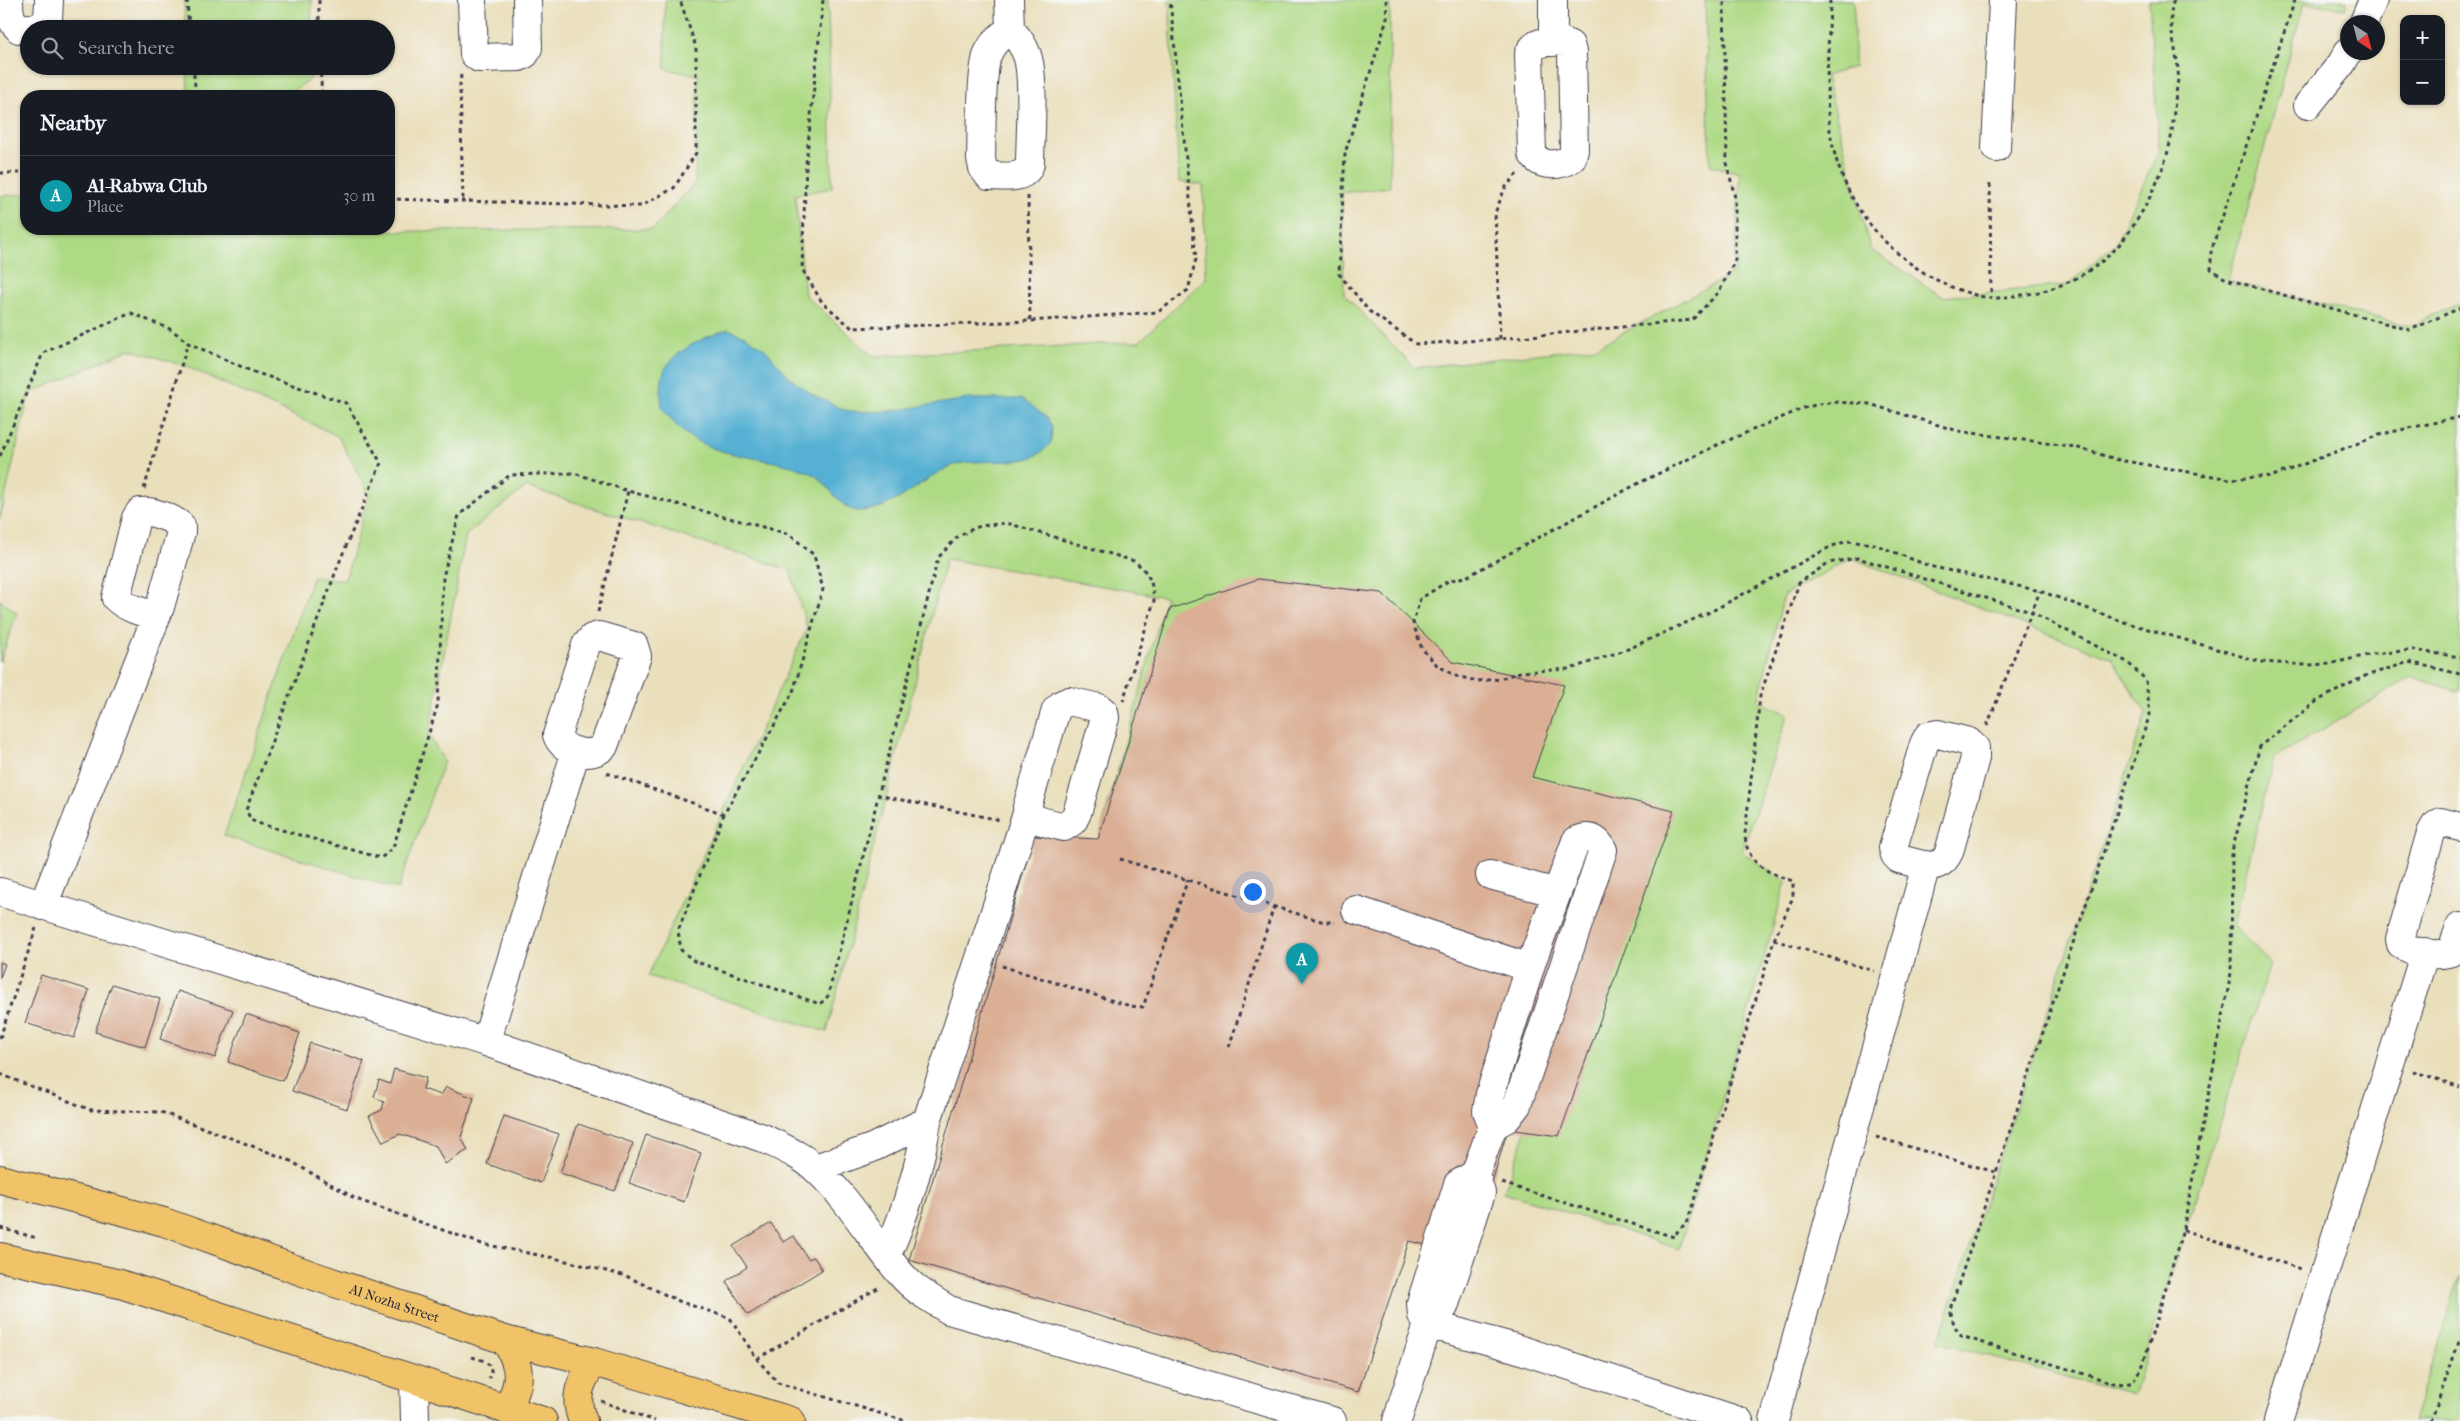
<!DOCTYPE html>
<meta charset="utf-8">
<style>
body{margin:0;font-family:"IM FELL French Canon",serif;background:#20242c;color:#f1f3f6}
.controls{position:absolute;right:15px;top:15px;display:grid;overflow:hidden;border-radius:10px;box-shadow:0 1px 4px #0004}
.controls button{width:45px;height:45px;display:grid;place-items:center;padding:0;border:0;border-bottom:1px solid #363941;background:#171b24;color:#f1f3f6;font:25px sans-serif}
.compass{position:absolute;left:2340px;top:15px;width:45px;height:45px;border-radius:50%;background:#171b24;box-shadow:0 1px 4px #0004;rotate:144deg}
.you{position:absolute;left:1252px;top:891px;width:18px;height:18px;margin:-12px;border:4px solid #fff;border-radius:50%;background:#1a73e8;box-shadow:0 0 0 8px #1a73e833}
.badge{display:grid;place-items:center;width:32px;height:32px;border-radius:50%;background:#7c3aed;color:#fff;font-size:16px;font-weight:700}
.pin{position:absolute;translate:-50% -41px;filter:drop-shadow(0 1px 2px #0008)}
.pin::after{content:'';position:absolute;top:26px;width:18px;height:15px;background:inherit;clip-path:polygon(0 0,100% 0,50% 100%)}
.list{margin:0;padding:0;list-style:none}
h2{display:flex;justify-content:space-between;align-items:center;height:65px;margin:0;padding:0 20px;font-size:21px}
h2 small{font-size:16px;font-weight:400;color:#9ea1a6}
.list li{display:grid;grid-template-columns:32px 1fr auto;gap:15px;align-items:center;box-sizing:border-box;height:80px;padding:0 20px;border-top:1px solid #363941}
.list b{display:block;font-size:19px;white-space:nowrap}
.list p{margin:0;font-size:16px;white-space:nowrap;color:#9ea1a6}
.list em{font-size:16px;font-style:normal;color:#9ea1a6}
.icon{flex:none;width:28px;height:28px;fill:none;stroke:currentColor;stroke-width:2;stroke-linecap:round;stroke-linejoin:round}
.map{position:relative;flex:none;width:2460px;height:1421px;overflow:hidden}
.search{position:absolute;background:#171b24;box-shadow:0 1px 4px #0004;left:20px;top:20px;width:375px;height:55px;display:flex;align-items:center;gap:12px;box-sizing:border-box;padding:0 18px;border-radius:28px;color:#9ea1a6;font-size:19px}
.panel{position:absolute;background:#171b24;box-shadow:0 1px 4px #0004;left:20px;top:90px;width:375px;height:145px;border-radius:20px}
.map>svg:first-child{display:block}
.green{fill:#afda85;stroke:#687e60}
.water{fill:#55b0d3;stroke:#3c6987}
.building{fill:#daaf94}
.lines{fill:none;stroke-linecap:round;stroke-linejoin:round}
.minor-casing{stroke:#403e4e;stroke-width:30}
.major-casing{stroke:#403e4e;stroke-width:30}
.path{stroke:#403e4e;stroke-width:3;stroke-dasharray:4 4;stroke-linecap:butt}
.minor{stroke:#fff;stroke-width:28}
.major{stroke:#f0c369;stroke-width:28}
.labels{text-anchor:middle;stroke-width:4.5;stroke-linejoin:round;paint-order:stroke}
.street-label{font-size:14px;fill:#22223b;stroke:#f6f6f2}
</style>
<div class="map">
<svg width="2460" height="1421" viewBox="0 0 2460 1421">
<rect width="100%" height="100%" fill="#f6f6f2"/>
<filter id="ink" filterUnits="userSpaceOnUse"><feTurbulence type="fractalNoise" baseFrequency=".02" numOctaves="2"/><feDisplacementMap in="SourceGraphic" scale="10" xChannelSelector="R" yChannelSelector="G"/><feConvolveMatrix kernelMatrix="1 2 1 2 8 2 1 2 1" color-interpolation-filters="sRGB"/></filter>
<filter id="wash" filterUnits="userSpaceOnUse"><feTurbulence type="fractalNoise" baseFrequency=".0096" numOctaves="4" result="noise"/><feDisplacementMap in="SourceGraphic" scale="20" xChannelSelector="R" yChannelSelector="G"/><feGaussianBlur stdDeviation="1.12" result="paint"/><feColorMatrix in="noise" values="0 0 0 0 0 0 0 0 0 0 0 0 0 0 0 0 0 1.4 0 .05"/><feComposite in="paint" operator="in"/></filter>
<g filter="url(#wash)">
<rect width="100%" height="100%" fill="#eadfbb"/>
<!-- green -->
<path class="green" d="M 184,0 L 312,0 L 311,29 L 185,29 Z
M 665,0 L 828,0 L 832,188 L 795,195 L 805,295 L 873,356 L 1139,342 L 1206,278 L 1203,185 L 1179,182 L 1169,0 L 1390,0 L 1390,187 L 1342,193 L 1344,294 L 1414,368 L 1597,347 L 1734,273 L 1740,173 L 1710,165 L 1705,0 L 1854,0 L 1854,67 L 1826,76 L 1870,249 L 1943,297 L 2068,285 L 2116,243 L 2159,150 L 2149,0 L 2347,0 L 2345,8 L 2304,3 L 2228,281 L 2410,326 L 2460,303 L 2460,692 L 2412,677 L 2274,758 L 2233,925 L 2270,964 L 2133,1395 L 1938,1342 L 2146,713 L 2111,658 L 1851,558 L 1784,595 L 1758,701 L 1788,714 L 1742,852 L 1786,882 L 1679,1249 L 1504,1192 L 1533,1111 L 1093,859 L 1166,597 L 946,559 L 827,1032 L 648,976 L 807,628 L 790,570 L 526,487 L 466,535 L 429,735 L 444,761 L 398,889 L 224,836 L 313,576 L 345,580 L 369,494 L 338,436 L 188,367 L 130,349 L 29,394 L 0,519 L 0,196 L 26,194 L 26,229 L 307,229 L 307,232 L 653,229 L 695,183 L 698,75 L 665,69 Z
M 187,66 L 311,66 L 311,78 L 294,91 L 294,96 L 188,96 Z
M 0,600 L 17,613 L 0,662 Z
M 2460,1275 L 2460,1421 L 2413,1421 Z"/>
<!-- water -->
<path class="water" d="M 728,329 L 747,337 L 765,349 L 791,379 L 812,394 L 844,410 L 861,412 L 890,411 L 968,399 L 1023,399 L 1047,418 L 1052,427 L 1051,443 C 1047,447 1042,452 1037,455 C 1021,465 979,459 958,464 C 922,475 897,512 857,511 C 840,510 827,480 811,473 C 764,452 704,463 670,418 C 667,414 663,410 662,406 C 660,397 661,388 662,379 C 665,353 707,336 728,329 Z"/>
<g id="blocks">
<!-- building -->
<path class="building" d="M 1258,579 L 1382,593 L 1453,662 L 1564,685 L 1532,777 L 1674,811 L 1559,1136 L 1508,1129 L 1470,1255 L 1409,1241 L 1358,1392 L 909,1260 L 1034,836 L 1098,839 L 1170,609 Z
M 0,962 L 5,964 L 0,978 Z
M 41,975 L 89,990 L 74,1038 L 25,1023 Z
M 112,984 L 160,999 L 145,1047 L 95,1032 Z
M 178,991 L 233,1010 L 215,1058 L 160,1039 Z
M 246,1014 L 300,1033 L 283,1081 L 228,1062 Z
M 310,1043 L 364,1061 L 347,1109 L 292,1091 Z
M 394,1069 L 426,1078 L 423,1089 L 441,1095 L 446,1087 L 474,1098 L 461,1137 L 468,1150 L 445,1164 L 436,1146 L 400,1134 L 383,1142 L 369,1116 L 382,1110 L 384,1102 L 374,1097 L 379,1080 L 390,1084 Z
M 504,1116 L 559,1134 L 541,1183 L 487,1164 Z
M 578,1124 L 633,1143 L 615,1191 L 560,1173 Z
M 646,1135 L 701,1153 L 684,1202 L 629,1183 Z
M 771,1223 L 783,1242 L 794,1236 L 808,1259 L 814,1257 L 822,1270 L 748,1315 L 726,1281 L 747,1267 L 733,1246 Z"/>
</g>
</g>
<g filter="url(#ink)">
<use href="#blocks" fill-opacity="0" stroke="#403e4e" stroke-width="1"/>
<g class="lines">
<defs>
<path id="minor" d="M 9,0 C 9,13 10,20 19,29 L 41,27 L 48,20 L 49,0
M 472,0 L 474,54 L 479,58 L 519,57 L 525,54 L 528,48 L 527,0
M 1009,0 L 1010,29
M 1553,0 L 1553,42
M 2364,22 L 2373,0
M 1010,29 C 1017,37 1023,44 1027,55 C 1035,77 1030,138 1030,164 C 1024,181 1003,176 989,176 L 983,168 L 981,159 C 982,137 980,67 989,51 C 994,41 1001,36 1010,29 Z
M 1564,42 L 1570,45 L 1572,52 L 1574,150 L 1572,158 C 1560,166 1540,168 1532,153 L 1529,54 C 1535,39 1550,42 1564,42 Z
M 2308,105 L 2342,63 L 2348,52
M 1996,148 L 2003,0
M 599,636 L 634,646 L 637,656 L 604,746 C 592,759 563,753 557,735 L 586,645 L 592,638 Z
M 1069,701 L 1099,708 L 1104,712 L 1105,718 L 1077,813 L 1073,821 L 1064,827 C 1052,823 1028,822 1027,807 L 1056,710 L 1062,704 Z
M 1938,734 L 1969,742 L 1975,748 L 1975,758 L 1949,852 C 1938,875 1919,863 1899,859 L 1895,855 L 1893,848 L 1924,744 L 1928,736 Z
M 2460,827 L 2441,822 L 2435,826 L 2431,833 L 2400,939 L 2401,944 C 2413,953 2437,957 2451,952 L 2460,927
M 1490,875 L 1557,893
M 0,892 L 486,1042 L 763,1138 C 781,1147 801,1155 816,1169 C 849,1199 871,1239 900,1273 C 913,1289 931,1299 949,1310 L 1332,1421
M 43,906 L 160,607 L 181,532 L 181,526 C 172,518 151,510 140,512 L 136,518 L 116,598 C 124,606 144,615 155,613
M 1356,910 L 1530,968
M 486,1042 L 576,751
M 816,1168 L 872,1148 L 927,1121
M 1475,1174 L 1458,1184 L 1421,1303 L 1422,1315 L 1428,1324 L 1512,1347 L 1739,1421
M 887,1255 C 906,1211 920,1169 927,1121 L 1027,813
M 414,1381 L 415,1421
M 1397,1421 L 1428,1324 L 1444,1307 L 1481,1193 L 1475,1174 L 1493,1126 L 1507,1118 L 1517,1105 L 1603,850 C 1597,838 1589,835 1576,841 L 1532,961 L 1490,1094 L 1487,1111 L 1493,1126
M 1774,1421 L 1926,865
M 2278,1421 L 2425,952"/>
<g id="major">
<path id="s1" d="M 0,1179 L 164,1222 L 317,1277 L 505,1340 L 594,1362 L 791,1421"/>
<path d="M 0,1257 L 120,1284 L 543,1421"/>
<path d="M 505,1340 C 522,1367 522,1383 506,1410"/>
<path d="M 583,1421 C 573,1397 580,1382 594,1362"/>
</g>
</defs>
<!-- minor casing -->
<use href="#minor" class="minor-casing"/>
<!-- major casing -->
<use href="#major" class="major-casing"/>
<!-- path -->
<path class="path" d="M 187,0 L 189,29
M 319,0 L 319,29
M 823,0 L 806,164 L 802,269 L 822,302 L 852,328 L 1030,321 L 1158,312 L 1188,290 L 1196,259 L 1170,0
M 1386,0 L 1387,19 L 1345,153 L 1339,274 L 1369,311 L 1416,344 L 1500,339 L 1692,320 L 1719,292 L 1735,260 L 1735,198 L 1727,163 L 1724,0
M 1830,0 C 1829,60 1819,122 1843,178 C 1867,238 1926,287 1989,298 C 1997,299 2005,297 2013,296 C 2059,292 2102,271 2129,232 C 2146,208 2162,176 2169,147 C 2173,133 2173,116 2175,101 C 2176,91 2179,79 2178,69 C 2176,46 2166,23 2174,0
M 2295,0 L 2211,251 L 2211,269 L 2226,279 L 2410,330 L 2460,308
M 193,66 L 196,96
M 320,66 L 322,96
M 461,75 L 460,84 L 463,202
M 0,173 L 26,173
M 1990,184 L 1991,298
M 1028,196 L 1030,321
M 389,199 L 641,206 L 674,188 L 696,153 L 696,47 L 680,0
M 1500,339 L 1495,213 L 1505,188 L 1517,174
M 2460,417 L 2382,434 L 2273,476 L 2230,479 L 2119,460 L 2075,447 L 1958,431 L 1869,404 L 1836,402 L 1819,404 L 1804,408 L 1715,446 L 1637,484 L 1468,576 L 1448,581 L 1420,599 L 1413,623 L 1422,649 L 1437,665 L 1456,676 L 1477,681 L 1500,679 L 1520,672 L 1570,669 L 1628,649 L 1712,611 L 1830,547 L 1847,541 L 1874,544 L 1929,566 L 2040,591 L 2124,622 L 2261,662 L 2307,665 L 2329,664 L 2372,654 L 2413,650 L 2460,657
M 0,456 L 43,353 L 131,313 L 172,330 L 188,343 L 251,371 L 346,403 L 381,463 L 341,558 L 246,810 L 251,820 L 257,823 L 381,858 L 393,848 L 438,704 L 443,577 L 459,515 L 510,475 L 574,473 L 628,491 L 789,534 L 814,555 L 823,589 L 793,692 L 724,814 L 678,931 L 681,950 L 694,961 L 820,1004 L 828,996 L 938,558 L 956,538 L 968,531 L 980,526 L 1007,523 L 1134,561 C 1149,572 1153,583 1154,601 L 1123,701
M 144,489 L 188,343
M 598,612 L 628,491
M 1987,726 L 2040,591
M 607,773 L 724,814
M 877,795 L 1000,820
M 1120,859 L 1324,922 L 1335,922
M 1774,940 L 1874,971
M 1002,966 L 1130,1006 L 1143,1007 L 1188,879
M 0,1038 L 36,928
M 1229,1047 L 1274,906
M 2413,1071 L 2460,1087
M 0,1074 L 91,1110 L 161,1112 L 287,1159 L 356,1199 L 482,1244 L 554,1258 L 626,1276 L 681,1302 L 730,1318 L 757,1359 L 778,1383 L 906,1421
M 1876,1137 L 1995,1172
M 1502,1183 L 1674,1237 L 1679,1229 L 1687,1223 L 1774,940 L 1793,897 L 1793,881 C 1768,873 1746,864 1745,834 L 1760,696 L 1799,583 L 1828,563 L 1858,558 L 2031,612 L 2127,662 L 2146,680 L 2150,714 L 1950,1309 L 1954,1325 L 1961,1336 L 2117,1384 L 2132,1383 L 2143,1365 L 2183,1230 L 2231,973 L 2232,851 L 2260,746 L 2317,701 L 2365,676 L 2409,662 L 2460,674
M 0,1228 L 37,1238
M 2183,1230 L 2301,1269
M 472,1357 L 485,1361 L 491,1367 L 491,1375 L 489,1378
M 757,1359 L 881,1286
M 601,1401 L 655,1421
M 2431,1421 L 2460,1339"/>
<!-- minor -->
<use href="#minor" class="minor"/>
<!-- major -->
<use href="#major" class="major"/>
</g>
</g>
<g class="labels">
<!-- street labels -->
<g class="street-label">
<text dy="5" stroke="none"><textPath href="#s1" startOffset="414">Al Nozha Street</textPath></text>
</g>
</g>
</svg>
<div class="controls">
<button>+</button>
<button>−</button>
</div>
<svg class="compass" viewBox="-18 -18 36 36"><path d="M0-13l5 13h-10z" fill="#e53935"/><path d="M0 13l5-13h-10z" fill="#9ea1a6"/></svg>
<div class="you"></div>
<div class="pin badge" style="left:1302px;top:984px;background:#0f9aa8">A</div>
<div class="search"><svg class="icon" aria-label="search" viewBox="0 0 24 24"><circle cx="10" cy="10" r="6"/><path d="M15 15l6 6"/></svg>Search here</div>
<section class="panel">
<h2>Nearby<small></small></h2>
<ul class="list">
<li><span class="badge" style="background:#0f9aa8">A</span><div><b>Al-Rabwa Club</b><p>Place</p></div><em>30 m</em></li>
</ul>
</section>
</div>
